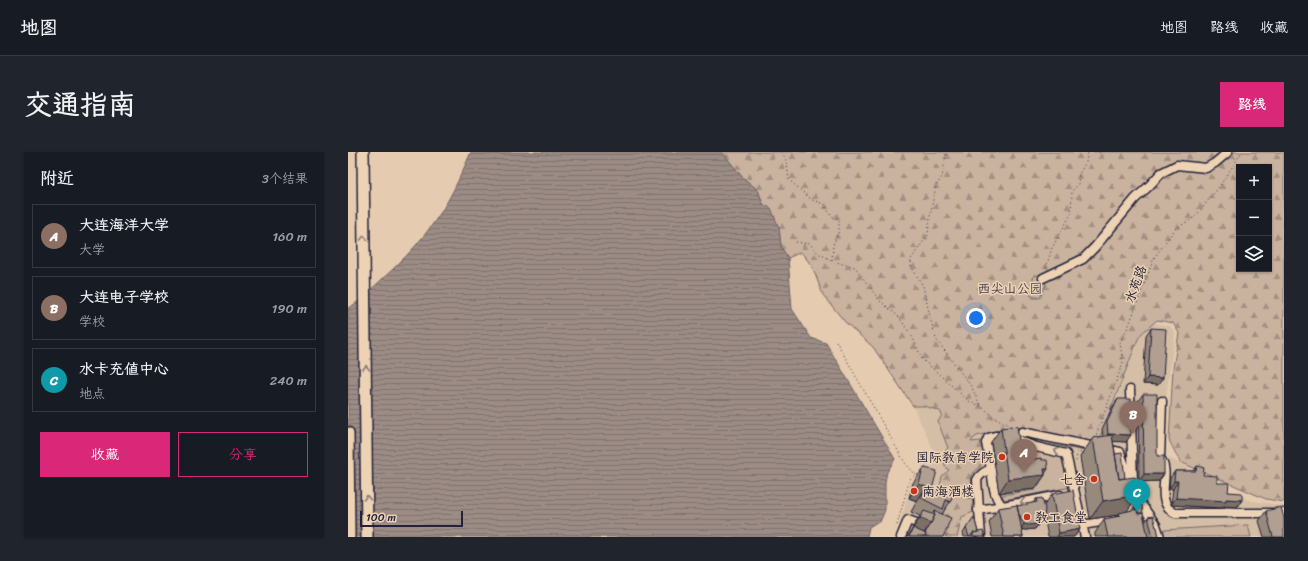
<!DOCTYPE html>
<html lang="zh">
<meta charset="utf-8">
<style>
body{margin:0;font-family:Sriracha,"LXGW WenKai TC",sans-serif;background:#20242c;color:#f1f3f6}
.controls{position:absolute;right:12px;top:12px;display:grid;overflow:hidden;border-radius:0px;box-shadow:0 1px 3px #0004}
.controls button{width:36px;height:36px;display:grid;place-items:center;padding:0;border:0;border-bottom:1px solid #363941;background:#171b24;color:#f1f3f6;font:20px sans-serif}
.scale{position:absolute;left:12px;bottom:10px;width:103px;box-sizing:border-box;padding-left:4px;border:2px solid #22223b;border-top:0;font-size:11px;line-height:14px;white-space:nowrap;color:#22223b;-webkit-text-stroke:3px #edd2b4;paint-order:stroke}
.you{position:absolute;left:628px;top:166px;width:14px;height:14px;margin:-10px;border:3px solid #fff;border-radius:50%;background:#1a73e8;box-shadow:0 0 0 6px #1a73e833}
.badge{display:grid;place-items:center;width:26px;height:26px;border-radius:50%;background:#db2777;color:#fff;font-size:13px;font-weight:700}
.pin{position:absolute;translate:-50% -33px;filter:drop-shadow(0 1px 2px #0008)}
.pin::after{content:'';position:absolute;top:21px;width:14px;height:12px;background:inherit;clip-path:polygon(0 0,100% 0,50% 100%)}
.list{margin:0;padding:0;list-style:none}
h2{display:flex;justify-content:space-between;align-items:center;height:52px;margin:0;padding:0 16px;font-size:17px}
h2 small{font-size:13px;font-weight:400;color:#9ea1a6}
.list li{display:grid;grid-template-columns:26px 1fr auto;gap:12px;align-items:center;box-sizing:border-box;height:64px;margin:0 8px 8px;padding:0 8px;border:1px solid #363941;border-radius:0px}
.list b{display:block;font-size:15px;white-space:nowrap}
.list p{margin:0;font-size:13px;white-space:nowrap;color:#9ea1a6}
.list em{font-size:13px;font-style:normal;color:#9ea1a6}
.actions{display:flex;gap:8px;padding:12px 16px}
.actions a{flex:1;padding:9px 0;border:1px solid #db2777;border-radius:0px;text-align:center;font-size:14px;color:#db2777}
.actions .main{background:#db2777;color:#fff}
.icon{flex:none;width:22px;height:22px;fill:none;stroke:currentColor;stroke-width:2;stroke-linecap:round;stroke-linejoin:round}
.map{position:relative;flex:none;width:936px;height:385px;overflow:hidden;border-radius:0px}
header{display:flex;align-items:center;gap:24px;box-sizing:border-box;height:56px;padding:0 20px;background:#171b24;border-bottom:1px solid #363941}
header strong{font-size:19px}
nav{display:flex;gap:22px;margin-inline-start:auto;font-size:14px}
.intro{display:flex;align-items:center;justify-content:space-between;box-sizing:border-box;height:96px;padding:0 24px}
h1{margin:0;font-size:28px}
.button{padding:10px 18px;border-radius:0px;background:#db2777;color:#fff;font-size:14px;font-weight:700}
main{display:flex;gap:24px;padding:0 24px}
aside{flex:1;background:#171b24;border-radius:0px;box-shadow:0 1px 3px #0004}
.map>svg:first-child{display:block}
.built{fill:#d5bea6}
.forest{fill:url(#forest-firs);stroke:#766a6c;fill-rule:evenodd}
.garden{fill:#c9b29e;stroke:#766a6c}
.water{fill:url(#water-rules);stroke:#6b6267}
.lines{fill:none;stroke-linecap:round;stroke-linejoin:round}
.minor-casing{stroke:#22223b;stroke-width:11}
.highway-casing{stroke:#22223b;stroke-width:14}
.path{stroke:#22223b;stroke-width:1;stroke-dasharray:1 3;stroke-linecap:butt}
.minor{stroke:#edd2b4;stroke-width:8}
.highway{stroke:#edd2b4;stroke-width:11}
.wall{fill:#98897d;stroke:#22223b}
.shaded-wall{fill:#7c6f66;stroke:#22223b}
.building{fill:#b19f91;stroke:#22223b}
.oneway{stroke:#887a78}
.poi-dot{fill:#c8321e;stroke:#edd2b4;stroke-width:1.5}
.labels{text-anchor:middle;stroke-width:3;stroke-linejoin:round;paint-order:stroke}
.street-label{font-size:13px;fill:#22223b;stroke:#edd2b4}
.park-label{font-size:13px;fill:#433f4f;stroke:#edd2b4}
.poi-label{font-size:13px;fill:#22223b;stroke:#edd2b4;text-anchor:end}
</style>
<header>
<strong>地图</strong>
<nav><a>地图</a><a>路线</a><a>收藏</a></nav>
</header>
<div class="intro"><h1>交通指南</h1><a class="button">路线</a></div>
<main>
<aside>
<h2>附近<small>3个结果</small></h2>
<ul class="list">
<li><span class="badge" style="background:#8d6e63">A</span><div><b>大连海洋大学</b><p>大学</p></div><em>160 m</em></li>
<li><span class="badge" style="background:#8d6e63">B</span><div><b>大连电子学校</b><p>学校</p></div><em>190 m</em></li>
<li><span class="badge" style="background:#0f9aa8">C</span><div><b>水卡充值中心</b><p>地点</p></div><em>240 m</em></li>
</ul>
<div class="actions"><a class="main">收藏</a><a>分享</a></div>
</aside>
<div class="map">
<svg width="936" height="385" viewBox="0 0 936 385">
<defs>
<pattern id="forest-firs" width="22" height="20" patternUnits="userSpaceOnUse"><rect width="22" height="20" fill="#c9b29e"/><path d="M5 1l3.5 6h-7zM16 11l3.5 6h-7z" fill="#a39082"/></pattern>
<pattern id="water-rules" width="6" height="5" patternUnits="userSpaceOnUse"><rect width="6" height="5" fill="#9c8c85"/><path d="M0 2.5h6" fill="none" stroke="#7f726e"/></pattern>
</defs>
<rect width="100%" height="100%" fill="#e5cbaf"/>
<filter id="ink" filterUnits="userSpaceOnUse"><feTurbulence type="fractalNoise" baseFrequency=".025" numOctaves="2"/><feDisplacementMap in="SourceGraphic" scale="8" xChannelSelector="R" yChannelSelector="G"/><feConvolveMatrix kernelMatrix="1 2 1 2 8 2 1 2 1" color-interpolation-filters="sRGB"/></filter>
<g filter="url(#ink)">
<!-- built -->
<path class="built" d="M 806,171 L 822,174 L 827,181 L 818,244 L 816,304 L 851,321 L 879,339 L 891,341 L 899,348 L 936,354 L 936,385 L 817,385 L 807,363 L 791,344 L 777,305 L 772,296 L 753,294 L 751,286 L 754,277 L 765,254 L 790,187 L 794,181 Z
M 565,254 L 576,254 L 644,272 L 698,292 L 764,303 L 809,385 L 548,385 L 564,329 L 586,312 L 585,297 Z"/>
<!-- forest -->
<path class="forest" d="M 374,0 L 936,0 L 936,350 L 918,347 L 832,310 L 821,288 L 825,216 L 831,181 L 825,171 L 809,168 L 794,181 L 790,187 L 748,295 L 743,300 L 698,292 L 655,277 L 629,284 L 625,287 L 623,290 L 633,289 L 638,309 L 623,323 L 625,360 L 614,365 L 609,385 L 597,385 L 600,376 L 589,371 L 594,364 L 598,353 L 591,340 L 594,324 L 601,318 L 597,315 L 596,300 L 600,296 L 590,270 L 594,263 L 592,259 L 576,254 L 565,254 L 525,195 L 497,170 L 475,143 L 464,114 L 453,100 L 440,106 L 433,95 L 431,76 L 415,52 L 410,38 L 394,25 ZM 891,15 L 921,15 L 921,117 L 891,117 Z"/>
<!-- garden -->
<path class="garden" d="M 690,123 L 695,126 L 698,132 L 692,146 L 683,144 L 681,141 L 686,124 Z
M 664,289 L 717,304 L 723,335 L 656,348 L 654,343 L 687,338 L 692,331 L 690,320 L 668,319 Z
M 900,373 L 903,385 L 817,385 L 815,378 Z"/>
<!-- water -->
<path class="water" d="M 123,0 L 374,0 L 394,25 L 410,38 L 415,52 L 423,56 L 431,76 L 433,95 L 440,106 L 444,157 L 463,186 L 478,191 L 547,307 L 539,320 L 537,330 L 537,358 L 532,370 L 529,370 L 521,375 L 519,385 L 0,385 L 0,156 L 7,152 C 34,127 63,103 84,73 C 101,51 112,25 123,0 Z"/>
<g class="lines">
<defs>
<path id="minor" d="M 695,126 L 735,107 L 747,95 L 787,47 L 801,34 L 813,21 L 829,13 L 858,16 L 867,11 L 880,0
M 782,238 L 785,331
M 814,249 L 812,306 C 825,323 804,348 827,361 L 936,361
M 674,280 L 772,300 L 788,345 L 808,373 L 812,385
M 643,317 C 645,329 645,346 655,354 L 712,343
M 630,358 L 655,354
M 734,373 L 765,368
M 553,385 L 560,368 L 574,373
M 633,385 L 629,328 C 632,322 636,320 643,317 L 638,291 L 640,286 L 647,284 L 661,284 L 672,289 L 688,295 L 718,302 L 737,385"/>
<path id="highway" d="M 15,0 L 19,385
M 0,281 L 1,385"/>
</defs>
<!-- minor casing -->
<use href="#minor" class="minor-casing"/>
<!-- highway casing -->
<use href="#highway" class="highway-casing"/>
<!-- path -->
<path class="path" d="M 434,0 L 439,12 L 441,28 L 464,48 L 476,52 L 483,64 L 491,67 L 491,79 L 485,93 L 484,109 L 507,115 L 531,148 L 551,165 L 565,186 L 574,207 L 622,250 L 633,254 L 646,265 L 663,274
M 751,0 L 755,0
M 598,2 L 594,25 L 588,34 L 585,48 L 582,65 L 580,83 L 563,107 L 563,114 L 575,134 L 583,169 L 588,187 L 623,234 L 632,253
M 448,90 L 462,92 L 470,101 L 483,108
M 698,116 L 704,96 L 723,62 L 724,39 L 730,33 L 731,22 L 738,10 L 740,0
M 488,189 L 557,311 L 568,323
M 747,286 L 775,211 L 772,191 L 781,173 L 806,106 L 827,77 L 847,65 L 871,35 L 894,0
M 728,309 L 729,300 L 735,301
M 577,316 L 579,312 L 582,311
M 549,373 L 562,327 L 573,320"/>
<!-- minor -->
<use href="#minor" class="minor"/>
<!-- highway -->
<use href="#highway" class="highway"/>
</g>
<!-- wall -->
<path class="wall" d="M 803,176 L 810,233 L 795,232 L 798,183 Z
M 795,242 L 809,304 L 816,322 L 811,329 L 791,330 L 790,249 Z
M 770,247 L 778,290 L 765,289 L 778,360 L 786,358 L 785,356 L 787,354 L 797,370 L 800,365 L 808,375 L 811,385 L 747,385 L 747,381 L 756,367 L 768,365 L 770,363 L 742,367 L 732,305 L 745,286 L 755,285 L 754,277 L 765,254 Z
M 653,276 L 674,309 L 697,322 L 697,323 L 687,337 L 651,341 L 643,290 Z
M 849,314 L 855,323 L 869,331 L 880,340 L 894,348 L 889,355 L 874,354 L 873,356 L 823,353 L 825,337 L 821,337 L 822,326 L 827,319 L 846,319 Z
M 575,317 L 584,337 L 602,350 L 594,362 L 595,385 L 559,385 L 563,379 L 566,373 L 572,364 L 563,360 L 569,349 L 561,346 L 565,331 Z
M 704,342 L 732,377 L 726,385 L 700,385 L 696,364 L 687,377 L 677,378 L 674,377 L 675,385 L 644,385 L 641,370 L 650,356 L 669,354 L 685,351 L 688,347 L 696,354 Z
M 918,359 L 936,385 L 916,385 L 911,369 Z
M 626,365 L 630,380 L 637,385 L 616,385 L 615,381 Z"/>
<!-- shaded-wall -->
<path class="shaded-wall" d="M 800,225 L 815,226 L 810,233 L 795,232 Z
M 760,282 L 783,283 L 778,290 L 755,289 Z
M 696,317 L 700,317 L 696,323 L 697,323 L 687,337 L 651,341 L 660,327 Z
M 796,322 L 816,322 L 811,329 L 791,330 Z
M 826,329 L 830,329 L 825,337 L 821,337 Z
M 571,332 L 578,335 L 569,349 L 561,346 Z
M 790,343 L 777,362 L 771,361 L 770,363 L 742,367 L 755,349 Z
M 828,346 L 878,347 L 894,348 L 889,355 L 874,354 L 873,356 L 823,353 Z
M 696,365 L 687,377 L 677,378 L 673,377 L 676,372 Z
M 572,366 L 583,371 L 574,384 L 564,378 Z
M 732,377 L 726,385 L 709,385 L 711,381 Z"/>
<!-- building -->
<path class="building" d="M 803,176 L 818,177 L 815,226 L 800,225 Z
M 795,242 L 809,242 L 809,304 L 816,304 L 816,322 L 796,322 Z
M 770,247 L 783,247 L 783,283 L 760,282 L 759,270 Z
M 669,274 L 674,309 L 693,306 L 694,308 L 699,308 L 700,317 L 696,317 L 697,323 L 660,327 L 653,276 Z
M 764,283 L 771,327 L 787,325 L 790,343 L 755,349 L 745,286 Z
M 774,301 L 777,326 L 771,327 L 767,302 Z
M 849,314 L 856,316 L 855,323 L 869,324 L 869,331 L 881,331 L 880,340 L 894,341 L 894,348 L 878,347 L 878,349 L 828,346 L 830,329 L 826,329 L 827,319 L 848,319 Z
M 577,316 L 589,319 L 584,337 L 593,340 L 595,338 L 606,340 L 602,350 L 598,348 L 595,357 L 573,346 L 578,335 L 571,332 L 575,317 Z
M 725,338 L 732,377 L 711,381 L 704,342 Z
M 694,346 L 697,357 L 696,365 L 690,372 L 680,373 L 676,372 L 673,368 L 672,363 L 671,363 L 669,354 L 689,350 L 688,347 Z
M 669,353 L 675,385 L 656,385 L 650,356 Z
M 794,353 L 795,361 L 790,361 L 789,357 L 788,358 L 787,354 Z
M 933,355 L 936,366 L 936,385 L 925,385 L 918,359 Z
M 789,357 L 790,362 L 795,361 L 800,385 L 760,385 L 756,367 L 772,364 L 771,361 Z
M 576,359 L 587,363 L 583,371 L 572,366 Z
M 587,359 L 603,366 L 595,385 L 577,385 L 578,382 L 577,382 L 580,375 L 583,371 L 587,363 L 586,363 Z
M 805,364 L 808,375 L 809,375 L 811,385 L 805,385 L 800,365 Z
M 626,365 L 630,380 L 625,381 L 622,385 L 621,385 L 618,376 Z
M 565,376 L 578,382 L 577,385 L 561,385 Z
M 635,379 L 637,385 L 625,385 L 625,381 Z"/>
<!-- one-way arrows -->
<defs><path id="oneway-chevron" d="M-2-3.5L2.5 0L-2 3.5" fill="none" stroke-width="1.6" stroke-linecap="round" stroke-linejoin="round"/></defs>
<g class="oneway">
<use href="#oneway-chevron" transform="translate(16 86) rotate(-91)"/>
<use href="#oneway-chevron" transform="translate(18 216) rotate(-91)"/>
<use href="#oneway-chevron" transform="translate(709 299) rotate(-165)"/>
<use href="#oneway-chevron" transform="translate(19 346) rotate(-91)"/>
<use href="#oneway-chevron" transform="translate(675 350) rotate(170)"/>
</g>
</g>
<!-- markers -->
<g class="poi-dot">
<circle cx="654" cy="305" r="4"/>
<circle cx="746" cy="327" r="4"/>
<circle cx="566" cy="339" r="4"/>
<circle cx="679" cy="365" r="4"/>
</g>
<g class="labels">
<!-- street labels -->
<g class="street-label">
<text transform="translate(787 132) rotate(-70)" y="5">水苑路</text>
</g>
<!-- park labels -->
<g class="park-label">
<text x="662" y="141">西尖山公园</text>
</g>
<!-- poi labels -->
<g class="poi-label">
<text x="646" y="310">国际教育学院</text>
<text x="738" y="332">七舍</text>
<text x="574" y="344" text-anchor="start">南海酒楼</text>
<text x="687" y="370" text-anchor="start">教工食堂</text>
</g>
</g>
</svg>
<div class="controls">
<button>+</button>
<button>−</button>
<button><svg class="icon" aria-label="layers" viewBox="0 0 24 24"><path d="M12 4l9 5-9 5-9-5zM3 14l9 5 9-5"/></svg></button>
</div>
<div class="scale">100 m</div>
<div class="you"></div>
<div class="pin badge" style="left:676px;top:320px;background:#8d6e63">A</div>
<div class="pin badge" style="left:785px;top:282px;background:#8d6e63">B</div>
<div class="pin badge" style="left:789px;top:360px;background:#0f9aa8">C</div>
</div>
</main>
